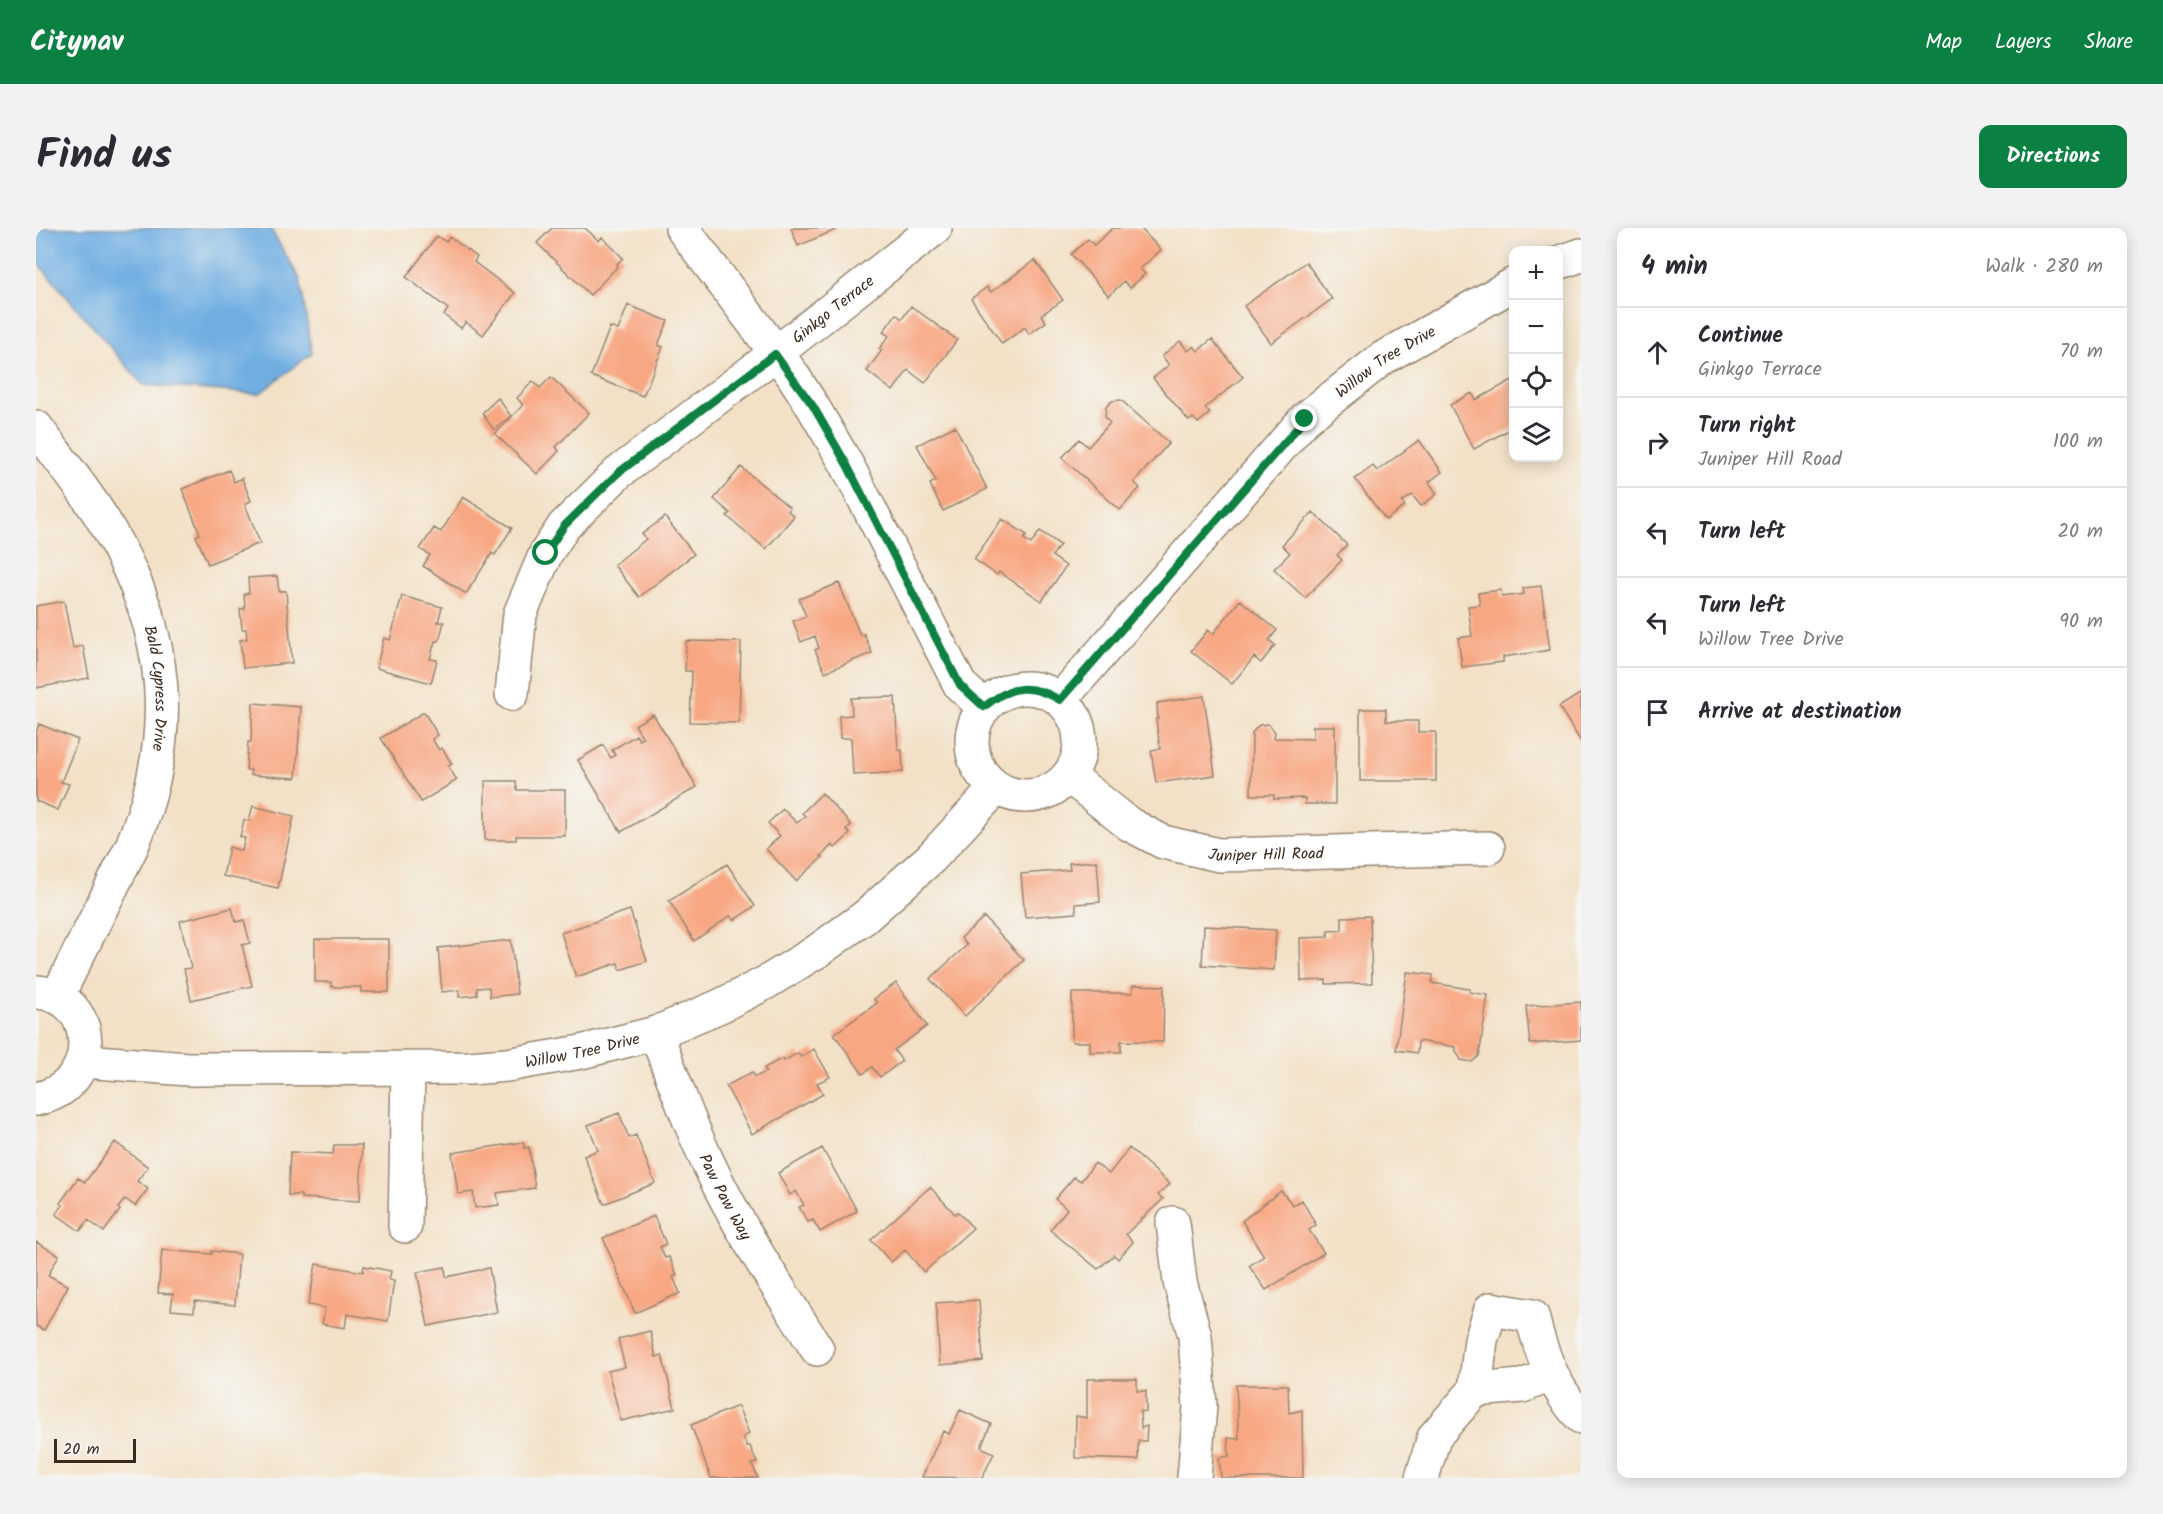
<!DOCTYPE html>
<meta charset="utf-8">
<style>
body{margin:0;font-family:Kalam,sans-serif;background:#f2f2f3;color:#2b2b33}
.controls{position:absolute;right:18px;top:18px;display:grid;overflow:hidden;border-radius:12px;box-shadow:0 3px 15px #0003}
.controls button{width:54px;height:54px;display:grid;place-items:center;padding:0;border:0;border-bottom:2px solid #e1e1e2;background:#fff;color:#2b2b33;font:30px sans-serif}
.scale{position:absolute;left:18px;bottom:15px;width:82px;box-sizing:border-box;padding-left:6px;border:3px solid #3b2a1e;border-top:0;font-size:16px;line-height:21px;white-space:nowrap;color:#3b2a1e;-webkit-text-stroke:4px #f6f6f2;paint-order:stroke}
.stop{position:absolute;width:18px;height:18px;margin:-14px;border:4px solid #0b8043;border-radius:50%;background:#fff}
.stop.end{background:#0b8043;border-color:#fff;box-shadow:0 2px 6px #0008}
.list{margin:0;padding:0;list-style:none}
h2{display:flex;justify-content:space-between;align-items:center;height:78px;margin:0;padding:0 24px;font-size:26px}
h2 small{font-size:20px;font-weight:400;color:#7c7c81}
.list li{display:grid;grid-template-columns:39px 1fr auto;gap:18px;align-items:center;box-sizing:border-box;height:90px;padding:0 24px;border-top:2px solid #e1e1e2}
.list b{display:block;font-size:22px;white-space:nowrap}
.list p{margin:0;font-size:20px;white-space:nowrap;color:#7c7c81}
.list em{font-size:20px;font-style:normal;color:#7c7c81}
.icon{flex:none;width:33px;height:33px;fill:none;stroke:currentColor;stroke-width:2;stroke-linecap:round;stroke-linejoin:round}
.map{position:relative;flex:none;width:1545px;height:1250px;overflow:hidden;border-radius:12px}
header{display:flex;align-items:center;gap:36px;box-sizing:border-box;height:84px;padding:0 30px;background:#0b8043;color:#fff}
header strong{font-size:28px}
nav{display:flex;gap:33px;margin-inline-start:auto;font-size:21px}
.intro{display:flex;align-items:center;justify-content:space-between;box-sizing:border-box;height:144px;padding:0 36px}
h1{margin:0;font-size:42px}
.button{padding:15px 27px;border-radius:12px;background:#0b8043;color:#fff;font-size:21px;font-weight:700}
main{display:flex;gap:36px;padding:0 36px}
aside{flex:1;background:#fff;border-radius:12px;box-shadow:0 3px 15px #0003}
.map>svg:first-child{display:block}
.water{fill:#6faee2;stroke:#556c80;stroke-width:1.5}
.building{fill:#f8a783}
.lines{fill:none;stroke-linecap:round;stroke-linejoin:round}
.minor-casing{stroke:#978672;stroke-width:36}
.minor{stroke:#fff;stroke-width:33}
.route{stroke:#0b8043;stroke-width:8}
.labels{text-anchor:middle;stroke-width:4.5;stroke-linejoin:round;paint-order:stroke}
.street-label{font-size:16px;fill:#3b2a1e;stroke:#f6f6f2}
</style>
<header>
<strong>Citynav</strong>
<nav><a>Map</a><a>Layers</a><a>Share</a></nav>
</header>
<div class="intro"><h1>Find us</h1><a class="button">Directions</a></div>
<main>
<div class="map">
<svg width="1545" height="1250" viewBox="0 0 1545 1250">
<rect width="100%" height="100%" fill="#f6f6f2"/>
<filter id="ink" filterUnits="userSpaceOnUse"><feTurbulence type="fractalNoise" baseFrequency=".0167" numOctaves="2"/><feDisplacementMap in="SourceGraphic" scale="12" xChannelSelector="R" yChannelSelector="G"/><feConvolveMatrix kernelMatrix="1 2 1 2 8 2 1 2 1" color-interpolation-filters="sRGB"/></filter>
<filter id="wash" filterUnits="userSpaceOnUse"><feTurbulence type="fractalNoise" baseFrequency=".008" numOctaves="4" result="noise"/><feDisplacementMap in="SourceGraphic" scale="24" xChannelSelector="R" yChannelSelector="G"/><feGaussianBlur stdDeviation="1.35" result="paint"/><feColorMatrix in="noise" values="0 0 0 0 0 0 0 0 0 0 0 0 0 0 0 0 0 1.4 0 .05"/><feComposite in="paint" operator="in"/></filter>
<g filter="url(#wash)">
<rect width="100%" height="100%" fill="#f3e1c7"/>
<!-- water -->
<path class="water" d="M 0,0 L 234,0 L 264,51 L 276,125 L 223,166 L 107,157 L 0,33 Z"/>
<g id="blocks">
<!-- building -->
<path class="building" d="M 516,0 L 549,0 L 563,13 L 566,9 L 587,30 L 581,36 L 582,38 L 554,67 L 501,15 Z
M 755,0 L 804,0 L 762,18 Z
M 1077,0 L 1104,0 L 1125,22 L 1104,41 L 1109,46 L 1094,60 L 1088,53 L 1073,68 L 1035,26 L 1052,11 L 1058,17 Z
M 401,8 L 410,14 L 414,9 L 441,29 L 438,34 L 479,65 L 447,107 L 430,94 L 425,100 L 408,87 L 412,81 L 370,49 Z
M 999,32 L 1027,72 L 1005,87 L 1010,94 L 993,106 L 989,99 L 966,116 L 935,71 L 951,59 L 955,64 Z
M 1270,34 L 1296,71 L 1235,115 L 1208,78 Z
M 592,77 L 632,93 L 622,117 L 627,119 L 607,168 L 555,148 L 574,99 L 582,102 Z
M 875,78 L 921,112 L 889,155 L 872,142 L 857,163 L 831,143 L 846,122 L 843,121 L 853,108 L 847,104 L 860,86 L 866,91 Z
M 1176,111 L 1207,149 L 1169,180 L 1174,185 L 1162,195 L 1157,190 L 1153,193 L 1117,150 L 1133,137 L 1126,128 L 1144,113 L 1152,123 L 1158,118 L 1162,123 Z
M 515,149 L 553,185 L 520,219 L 523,223 L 501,246 L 459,206 L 487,177 L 481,170 L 497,153 L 504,160 Z
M 1478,151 L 1478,199 L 1438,221 L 1414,177 L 1436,165 L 1440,172 Z
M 462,170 L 475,188 L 458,202 L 446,185 Z
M 1085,172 L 1133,215 L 1098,254 L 1104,260 L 1084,282 L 1026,230 L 1043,211 L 1052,219 L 1074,195 L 1069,190 L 1070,179 L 1076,173 Z
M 919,198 L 951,261 L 907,283 L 894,256 L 900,253 L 881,217 Z
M 1383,212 L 1406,244 L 1393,254 L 1401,266 L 1385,278 L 1376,267 L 1366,274 L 1369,278 L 1350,292 L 1319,251 L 1337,238 L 1341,243 Z
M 705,239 L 754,280 L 752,283 L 758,288 L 730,321 L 691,288 L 694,285 L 678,271 Z
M 193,242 L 198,254 L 206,250 L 215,273 L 209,276 L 224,315 L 172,336 L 160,308 L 164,306 L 146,261 Z
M 427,269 L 476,300 L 459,327 L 456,325 L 430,366 L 387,338 L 394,327 L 384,321 L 398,300 L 405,304 Z
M 1277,284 L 1311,317 L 1301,327 L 1306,332 L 1269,370 L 1238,341 L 1254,325 L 1246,317 Z
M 629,289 L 658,326 L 603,369 L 578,337 L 610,311 L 606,306 Z
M 966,291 L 991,307 L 988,311 L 995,316 L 1004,303 L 1024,317 L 1016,328 L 1030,338 L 1006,373 L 963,344 L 961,347 L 938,331 Z
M 241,348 L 243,363 L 250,363 L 256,435 L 207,440 L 204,412 L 211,411 L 210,401 L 206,401 L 204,381 L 209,381 L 208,366 L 213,365 L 212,350 Z
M 803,355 L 824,407 L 828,406 L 836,425 L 789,444 L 779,422 L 783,420 L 779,408 L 765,414 L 757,393 L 770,388 L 763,371 Z
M 1505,358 L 1514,422 L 1467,429 L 1467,434 L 1426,439 L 1422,410 L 1436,408 L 1432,378 L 1444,377 L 1442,365 L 1465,362 L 1466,369 L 1488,366 L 1487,360 Z
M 366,368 L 406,379 L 402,394 L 408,394 L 403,413 L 399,413 L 394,431 L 401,432 L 395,455 L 340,440 L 348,410 L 354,412 Z
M 1204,372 L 1241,402 L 1233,412 L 1239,417 L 1225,435 L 1218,429 L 1196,456 L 1155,423 L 1172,402 L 1177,406 Z
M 28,373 L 37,420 L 47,418 L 53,450 L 0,460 L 0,378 Z
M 650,413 L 705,414 L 703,495 L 654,494 L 656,443 L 649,443 Z
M 1545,465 L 1545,514 L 1523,479 Z
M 1168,468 L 1179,547 L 1120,555 L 1115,522 L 1124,521 L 1120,491 L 1122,491 L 1121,475 Z
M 859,469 L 862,522 L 866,522 L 867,544 L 817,547 L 815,510 L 804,510 L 803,488 L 816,487 L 815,470 Z
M 217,475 L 265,479 L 260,550 L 214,547 L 215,542 L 210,542 L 212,514 L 215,514 Z
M 1324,481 L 1350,481 L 1350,493 L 1382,493 L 1382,504 L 1400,504 L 1400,553 L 1324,553 Z
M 388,484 L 402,507 L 396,511 L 403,522 L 406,520 L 416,536 L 412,538 L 421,552 L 385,574 L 345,510 Z
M 617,486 L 661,559 L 585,604 L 542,532 L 567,517 L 575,530 L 579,527 L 576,522 L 600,507 L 603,512 L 607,510 L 599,497 Z
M 3,496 L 42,512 L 25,554 L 33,556 L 22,582 L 0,573 L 0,505 Z
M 1232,496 L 1239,504 L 1238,510 L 1277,511 L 1277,498 L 1299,498 L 1299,576 L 1269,576 L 1269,570 L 1238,571 L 1238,567 L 1215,567 L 1216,505 L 1223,497 Z
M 449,553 L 480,553 L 481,562 L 529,562 L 529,608 L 480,608 L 480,612 L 449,612 Z
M 786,565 L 815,597 L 810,602 L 814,606 L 799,620 L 796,617 L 785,628 L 787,629 L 760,653 L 730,621 L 744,608 L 732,595 L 747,581 L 761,595 L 769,588 L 766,585 Z
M 217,578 L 258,588 L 242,660 L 187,648 L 193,619 L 206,623 L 209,610 L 204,609 L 208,592 L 213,593 Z
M 1061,633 L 1064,674 L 1040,676 L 1040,685 L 989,689 L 985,646 L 1034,642 L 1033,635 Z
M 691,636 L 719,678 L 698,692 L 694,688 L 658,713 L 633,673 Z
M 196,680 L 200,694 L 208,692 L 214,715 L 206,717 L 216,758 L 155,772 L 148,741 L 155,740 L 144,693 Z
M 594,682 L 611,733 L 584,742 L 582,735 L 540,749 L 525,705 Z
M 1334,688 L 1336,755 L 1290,756 L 1290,752 L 1265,753 L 1264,710 L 1292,709 L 1292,703 L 1306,702 L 1306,689 Z
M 948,689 L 988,732 L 929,788 L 894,751 L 931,717 L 925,710 Z
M 1168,698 L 1240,702 L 1238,742 L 1166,737 Z
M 279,711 L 353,711 L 353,764 L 325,764 L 325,759 L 296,759 L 295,754 L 279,754 Z
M 475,712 L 481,766 L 454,769 L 453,759 L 441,760 L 441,767 L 423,769 L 423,762 L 406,764 L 402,720 Z
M 1371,744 L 1397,747 L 1396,755 L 1434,761 L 1433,764 L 1452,767 L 1443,828 L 1436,834 L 1425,832 L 1420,823 L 1420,819 L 1382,813 L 1381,825 L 1360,822 Z
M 860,755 L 891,798 L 858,822 L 866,833 L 844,849 L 836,839 L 827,846 L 798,806 L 841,775 L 838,771 Z
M 1097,757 L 1128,758 L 1127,814 L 1085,813 L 1085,824 L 1054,824 L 1054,814 L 1036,814 L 1036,765 L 1097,765 Z
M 1545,774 L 1545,812 L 1494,816 L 1490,778 Z
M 778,821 L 794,849 L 781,855 L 787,866 L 716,906 L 690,858 L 716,844 L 719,849 L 730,844 L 728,840 L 747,830 L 748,833 L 762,825 L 765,829 Z
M 583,885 L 593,910 L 600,907 L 619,955 L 568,976 L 548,928 L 562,922 L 552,897 Z
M 79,914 L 112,939 L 101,953 L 112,961 L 99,978 L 89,971 L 82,980 L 84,982 L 68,1004 L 52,992 L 44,1003 L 20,986 L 27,977 L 24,975 L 42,950 L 49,954 Z
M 487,914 L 488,920 L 493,919 L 499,960 L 461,965 L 463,977 L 439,980 L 437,964 L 422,966 L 416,925 Z
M 298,917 L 326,917 L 324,973 L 265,970 L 265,967 L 252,967 L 254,924 L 297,926 Z
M 786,920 L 821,983 L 784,1004 L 777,992 L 772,994 L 763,979 L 768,977 L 760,963 L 754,967 L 742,945 Z
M 1093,920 L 1134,956 L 1122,967 L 1127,971 L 1090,1006 L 1097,1014 L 1082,1031 L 1078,1027 L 1062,1041 L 1014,1002 L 1031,981 L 1019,971 L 1038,949 L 1045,953 L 1059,935 L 1073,946 Z
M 894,959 L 919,986 L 922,984 L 937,1000 L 888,1044 L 869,1022 L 855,1034 L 835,1012 Z
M 1245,963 L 1257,977 L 1266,972 L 1280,997 L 1273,1002 L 1288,1025 L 1230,1062 L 1213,1038 L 1228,1028 L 1206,993 Z
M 618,988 L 630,1016 L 624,1019 L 629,1030 L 633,1029 L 641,1047 L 637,1049 L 644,1065 L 599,1085 L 567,1010 Z
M 0,1014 L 23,1027 L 12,1047 L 32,1058 L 8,1102 L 0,1098 Z
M 126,1022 L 176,1026 L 176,1023 L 203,1026 L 199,1077 L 159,1073 L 158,1084 L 135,1082 L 137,1066 L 122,1065 Z
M 280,1036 L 327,1044 L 328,1038 L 355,1043 L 353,1052 L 358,1053 L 352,1093 L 311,1086 L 309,1100 L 286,1096 L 289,1080 L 272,1077 Z
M 409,1039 L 410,1049 L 453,1040 L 461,1084 L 392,1098 L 381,1044 Z
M 943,1072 L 947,1133 L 904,1137 L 900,1075 Z
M 614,1103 L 620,1129 L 626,1127 L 639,1180 L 585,1193 L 572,1143 L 589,1139 L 582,1111 Z
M 1051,1151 L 1101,1151 L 1101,1163 L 1110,1163 L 1110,1184 L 1104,1183 L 1105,1200 L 1111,1198 L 1110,1213 L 1102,1213 L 1102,1232 L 1039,1230 L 1040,1188 L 1051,1190 Z
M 1200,1157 L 1252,1157 L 1253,1185 L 1266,1182 L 1267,1250 L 1185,1250 L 1183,1230 L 1193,1228 L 1192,1210 L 1203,1211 Z
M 702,1178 L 713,1206 L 707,1209 L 711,1219 L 714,1218 L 719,1230 L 721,1235 L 716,1236 L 722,1250 L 675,1250 L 655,1197 Z
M 924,1182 L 955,1196 L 945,1219 L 958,1225 L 946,1250 L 886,1249 L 907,1203 L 913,1206 Z"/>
</g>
</g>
<g filter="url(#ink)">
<use href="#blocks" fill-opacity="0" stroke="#978672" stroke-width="1.5"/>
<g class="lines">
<defs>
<g id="minor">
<path d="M 646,0 L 756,146 L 777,179 L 811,237 L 924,457 L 948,479"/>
<path d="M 1522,35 L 1545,27"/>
<path id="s1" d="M 0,199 C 24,232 51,264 72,300 C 133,406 143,504 96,618 L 21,769"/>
<circle cx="990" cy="514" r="54"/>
<path id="s2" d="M 476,466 L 484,386 L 510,325 L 528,298 L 582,245 L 739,126 L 899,0"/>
<path id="s3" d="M 1024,472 L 1269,191 L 1347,130 L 1478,56"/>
<path id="s4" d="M 1033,548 L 1093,596 L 1127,614 L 1183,627 L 1452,620"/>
<path id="s5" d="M 620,805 C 640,859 660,914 687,965 C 715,1019 749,1070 781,1121"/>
<path id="s6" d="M 47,833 L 152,841 L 433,840 L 471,837 L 545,824 L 620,805 L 684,778 L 731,754 L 780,724 L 829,689 L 895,630 L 960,560"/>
<path d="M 0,871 C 69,858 61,767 1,764"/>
<path d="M 1137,995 L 1144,1054 L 1159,1108 L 1164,1178 L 1158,1250"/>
<path d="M 369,998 L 372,842"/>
<path d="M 1439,1162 L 1486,1158 L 1515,1147"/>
<path d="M 1386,1250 L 1398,1209 L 1439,1162 L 1445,1112 L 1455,1081 L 1496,1088 C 1505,1125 1518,1161 1545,1189"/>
</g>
</defs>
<!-- minor casing -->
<use href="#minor" class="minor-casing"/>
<!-- minor -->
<use href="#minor" class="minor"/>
</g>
</g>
<g class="lines" filter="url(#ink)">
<!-- route -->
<path class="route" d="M 510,325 L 528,298 L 582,245 L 739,126 L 777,178 L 811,237 L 924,457 L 948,479 C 974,457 995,455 1024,472 L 1269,191"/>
</g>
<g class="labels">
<!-- street labels -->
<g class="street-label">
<text dy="6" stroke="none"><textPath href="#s2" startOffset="525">Ginkgo Terrace</textPath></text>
<text dy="6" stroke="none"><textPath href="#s3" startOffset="472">Willow Tree Drive</textPath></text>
<text dy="6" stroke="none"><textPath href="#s1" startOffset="294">Bald Cypress Drive</textPath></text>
<text dy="6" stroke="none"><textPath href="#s4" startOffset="220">Juniper Hill Road</textPath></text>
<text dy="6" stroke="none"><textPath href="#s6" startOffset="501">Willow Tree Drive</textPath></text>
<text dy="6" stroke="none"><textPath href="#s5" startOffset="178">Paw Paw Way</textPath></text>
</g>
</g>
</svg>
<div class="controls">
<button>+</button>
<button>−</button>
<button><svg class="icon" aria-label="locate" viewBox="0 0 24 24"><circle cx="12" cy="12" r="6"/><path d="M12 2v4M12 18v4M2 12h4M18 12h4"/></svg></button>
<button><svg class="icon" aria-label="layers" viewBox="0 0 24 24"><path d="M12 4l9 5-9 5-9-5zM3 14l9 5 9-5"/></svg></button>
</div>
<div class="scale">20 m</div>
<div class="stop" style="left:510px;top:325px"></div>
<div class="stop end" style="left:1269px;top:191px"></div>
</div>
<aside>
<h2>4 min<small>Walk · 280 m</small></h2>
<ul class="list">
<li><svg class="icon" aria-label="ahead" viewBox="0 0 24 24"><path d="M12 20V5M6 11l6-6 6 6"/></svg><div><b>Continue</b><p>Ginkgo Terrace</p></div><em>70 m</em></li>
<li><svg class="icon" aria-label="right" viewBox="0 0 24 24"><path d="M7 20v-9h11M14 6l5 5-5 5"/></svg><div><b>Turn right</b><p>Juniper Hill Road</p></div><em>100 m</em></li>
<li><svg class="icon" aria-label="left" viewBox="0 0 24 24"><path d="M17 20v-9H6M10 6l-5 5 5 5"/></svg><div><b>Turn left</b></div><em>20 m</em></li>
<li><svg class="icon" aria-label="left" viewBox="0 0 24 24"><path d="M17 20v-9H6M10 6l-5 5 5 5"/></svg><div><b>Turn left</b><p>Willow Tree Drive</p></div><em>90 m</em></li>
<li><svg class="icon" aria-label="arrive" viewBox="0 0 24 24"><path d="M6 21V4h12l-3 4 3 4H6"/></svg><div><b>Arrive at destination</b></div></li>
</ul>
</aside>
</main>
